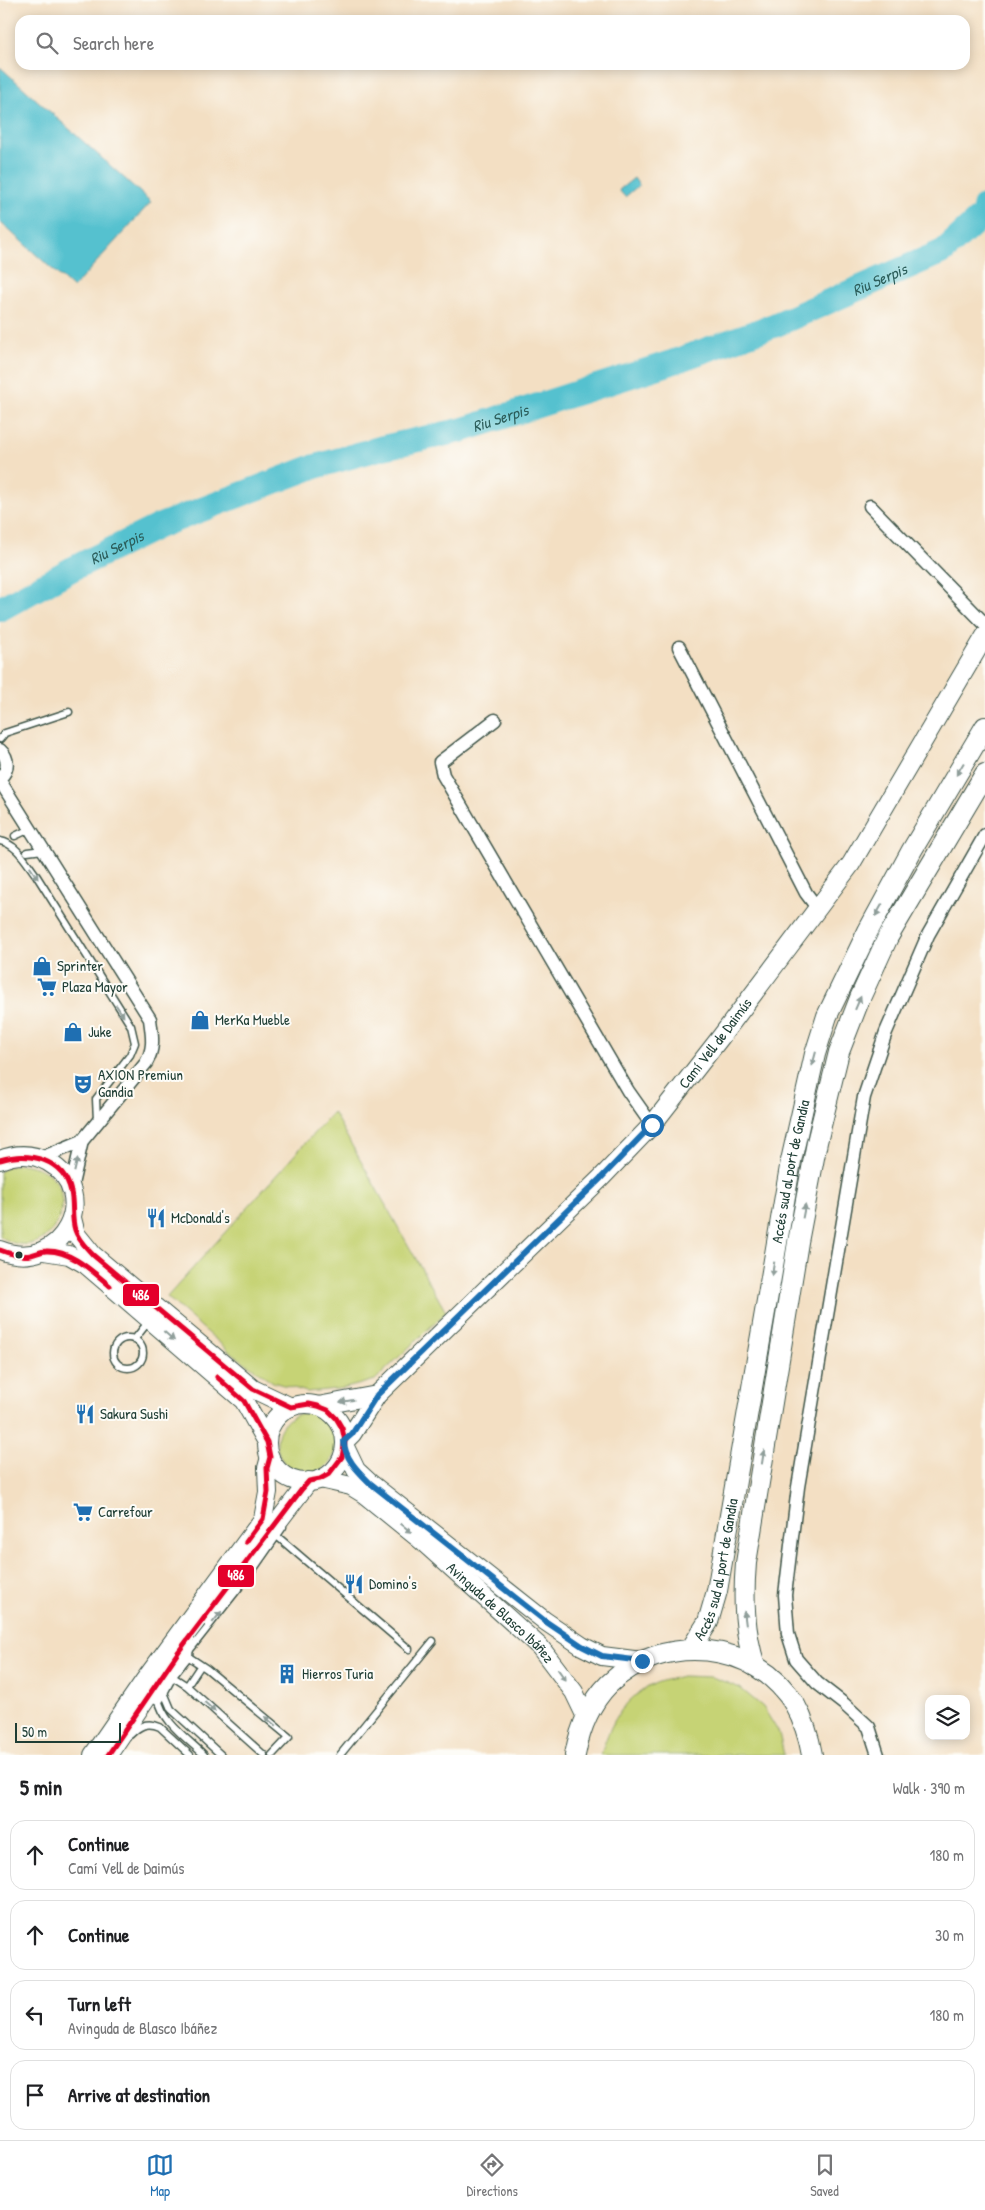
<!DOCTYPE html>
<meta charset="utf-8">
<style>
body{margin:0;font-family:"Patrick Hand",sans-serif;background:#f2f2f2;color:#202124}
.controls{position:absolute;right:15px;bottom:15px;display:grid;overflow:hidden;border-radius:10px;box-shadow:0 2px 12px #0003}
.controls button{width:45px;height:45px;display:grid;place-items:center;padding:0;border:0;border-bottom:1px solid #e0e0e0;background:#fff;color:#202124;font:25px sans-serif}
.scale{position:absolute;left:15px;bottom:12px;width:106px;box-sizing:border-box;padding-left:5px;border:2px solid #1f3d34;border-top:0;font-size:14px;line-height:18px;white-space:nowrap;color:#1f3d34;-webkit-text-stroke:4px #fdfcf7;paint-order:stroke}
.stop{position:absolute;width:15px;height:15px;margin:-11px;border:4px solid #1f6fb2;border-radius:50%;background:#fff}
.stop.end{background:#1f6fb2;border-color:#fff;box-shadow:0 1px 5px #0008}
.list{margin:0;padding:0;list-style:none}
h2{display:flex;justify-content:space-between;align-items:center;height:65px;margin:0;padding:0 20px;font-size:21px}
h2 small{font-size:16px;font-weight:400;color:#757577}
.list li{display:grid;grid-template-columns:32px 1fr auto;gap:15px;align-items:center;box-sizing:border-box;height:70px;margin:0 10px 10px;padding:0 10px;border:1px solid #e0e0e0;border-radius:15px}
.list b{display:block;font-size:19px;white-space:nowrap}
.list p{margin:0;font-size:16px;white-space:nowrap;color:#757577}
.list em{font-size:16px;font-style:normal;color:#757577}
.icon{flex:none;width:28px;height:28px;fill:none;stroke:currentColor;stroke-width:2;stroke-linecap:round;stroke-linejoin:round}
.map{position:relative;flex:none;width:985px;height:1755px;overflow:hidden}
.search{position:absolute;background:#fff;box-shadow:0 2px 12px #0003;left:15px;right:15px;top:15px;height:55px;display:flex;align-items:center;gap:12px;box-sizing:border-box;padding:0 18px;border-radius:15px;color:#757577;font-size:19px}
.sheet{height:385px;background:#fff}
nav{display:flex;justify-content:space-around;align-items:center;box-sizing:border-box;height:70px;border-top:1px solid #e0e0e0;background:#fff;font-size:14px;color:#757577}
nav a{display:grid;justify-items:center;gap:2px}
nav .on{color:#1f6fb2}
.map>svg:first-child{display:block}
.green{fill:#c6d374;stroke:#728854}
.water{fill:#55c1cf;stroke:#3a7f82}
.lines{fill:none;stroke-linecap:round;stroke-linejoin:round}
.river{stroke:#55c1cf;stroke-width:25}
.service-casing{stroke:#3f5549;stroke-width:9}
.minor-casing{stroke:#3f5549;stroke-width:15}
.secondary-casing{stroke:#3f5549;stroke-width:20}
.trunk-casing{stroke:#3f5549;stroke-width:22}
.service{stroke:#fff;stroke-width:6}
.minor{stroke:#fff;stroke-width:12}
.secondary{stroke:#fff;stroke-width:18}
.trunk{stroke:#fff;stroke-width:20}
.bus-1-casing{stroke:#fdfcf7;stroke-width:9}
.bus-1{stroke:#e4002b;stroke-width:5}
.oneway{fill:#8f9e9a}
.route{stroke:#1f6fb2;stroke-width:6}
.bus-dot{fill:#1f3d34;stroke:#fdfcf7;stroke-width:2}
.labels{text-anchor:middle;stroke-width:4;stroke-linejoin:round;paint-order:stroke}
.poi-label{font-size:15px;fill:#1f3d34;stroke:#fdfcf7;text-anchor:start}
.street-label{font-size:15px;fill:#1f3d34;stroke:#fdfcf7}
.water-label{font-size:16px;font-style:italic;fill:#2c5e5b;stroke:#fdfcf7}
.line-badge{stroke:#fdfcf7;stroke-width:2}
.badge-label{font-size:14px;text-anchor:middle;font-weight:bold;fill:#fff}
</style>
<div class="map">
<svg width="985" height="1755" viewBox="0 0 985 1755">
<rect width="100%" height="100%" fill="#fdfcf7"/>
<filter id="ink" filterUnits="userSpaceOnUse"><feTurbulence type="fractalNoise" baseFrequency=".02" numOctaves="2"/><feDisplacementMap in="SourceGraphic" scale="10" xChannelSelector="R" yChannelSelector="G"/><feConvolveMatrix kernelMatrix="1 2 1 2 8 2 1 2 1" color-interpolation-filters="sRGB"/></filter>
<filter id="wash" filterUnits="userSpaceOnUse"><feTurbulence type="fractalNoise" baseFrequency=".0096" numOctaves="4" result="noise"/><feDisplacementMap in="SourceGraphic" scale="20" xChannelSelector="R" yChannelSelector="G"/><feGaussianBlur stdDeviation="1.12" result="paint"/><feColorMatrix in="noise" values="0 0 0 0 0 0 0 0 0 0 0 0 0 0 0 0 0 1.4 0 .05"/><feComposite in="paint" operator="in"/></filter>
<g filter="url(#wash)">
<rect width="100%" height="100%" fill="#f3dfc3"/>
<!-- green -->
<path class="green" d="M 333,1112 L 446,1312 L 375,1380 L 346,1388 L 307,1392 L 273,1382 L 230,1352 L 167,1297 Z
M 20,1164 C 98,1171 54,1274 0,1236 L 0,1172 L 7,1167 Z
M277 1443a30 30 0 1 1 60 0a30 30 0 1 1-60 0Z
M 682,1676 L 712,1677 L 740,1688 L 763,1707 L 779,1733 L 784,1755 L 601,1755 C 610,1724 622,1700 652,1685 C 661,1680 672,1679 682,1676 Z"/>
<!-- water -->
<path class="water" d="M 0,67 L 151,202 L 73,288 L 0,222 Z
M 634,178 L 639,185 L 625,197 L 619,190 Z"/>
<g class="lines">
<!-- river -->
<path class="river" id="s1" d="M 0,609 L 72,569 L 159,526 L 310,468 L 381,448 L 462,430 L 670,363 L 775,325 L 944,251 L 983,215 L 985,206"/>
</g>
</g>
<g filter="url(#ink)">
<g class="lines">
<defs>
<path id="service" d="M 0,739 L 5,733 L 69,712
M 15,836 L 30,829
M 0,841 C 17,844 26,862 36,875 L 131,1026 L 135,1043 L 130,1055 L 96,1099 L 97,1120
M 27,852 L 43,850
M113 1353a15 15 0 1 1 30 0a15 15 0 1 1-30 0Z
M 134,1340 L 149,1321
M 278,1537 L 409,1649
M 170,1675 L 187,1686 L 264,1755
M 187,1686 L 201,1665
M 163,1690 L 171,1709 L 221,1755
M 158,1698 C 163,1723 187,1738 204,1755
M 130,1735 C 139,1726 147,1721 160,1727 L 190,1755
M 272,1755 L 289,1737 L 207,1669 L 186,1655 L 253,1570 L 283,1527
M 340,1755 L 433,1641"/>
<path id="minor" d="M 870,506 L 985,624
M 679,647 L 806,893 L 818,909
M 495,720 L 440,762 L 443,775 L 628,1091 L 652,1125
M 0,750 C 9,758 9,770 0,778
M 0,781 L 150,1019 C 152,1036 155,1047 146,1063 L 82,1141 L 71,1189
M 41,1158 L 82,1141
M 158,1698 L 171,1674 L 186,1655 L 188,1639
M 878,1755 L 869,1727 L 844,1704 L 817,1683 L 796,1659 L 788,1634 L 785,1595 L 798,1487 L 864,1097 L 886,1032 L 928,935 L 985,835"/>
<g id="secondary">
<path d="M 0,1160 C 17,1153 32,1153 48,1162 C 102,1192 63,1275 0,1250"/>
<path d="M 72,1218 L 76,1234 L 93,1255 L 253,1389 L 291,1407"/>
<path d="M 44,1251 L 69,1255 L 85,1264 L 120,1294 L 244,1401 L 267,1442"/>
<circle cx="306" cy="1443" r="39"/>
<path d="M 318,1406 L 377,1395"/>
<path id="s2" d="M 345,1441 L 352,1434 L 377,1395 L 601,1178 L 652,1125 L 720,1038 L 851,864 L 985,636"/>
<path d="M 345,1447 L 356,1470 L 370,1483 L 545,1621 L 582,1646 L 602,1656 L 642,1661"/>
<path id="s3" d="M 320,1479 L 351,1486 L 364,1494 L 422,1541 L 540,1647 L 574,1692 L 586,1717"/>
<path d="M 206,1616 L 309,1481"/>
<path d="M 93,1755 L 144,1681 L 263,1519 L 268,1492 L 267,1468 L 270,1457"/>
<path d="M 108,1755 L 155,1685"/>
</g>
<g id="trunk">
<path id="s4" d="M 691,1649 L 708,1622 L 717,1591 L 791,1161 L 815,1054 L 827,1016 L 868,931 L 912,850 L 985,727"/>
<path d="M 755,1666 C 744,1631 743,1599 746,1563 L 798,1242 L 817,1142 L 839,1052 L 860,998 L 888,937 L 985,774"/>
<path d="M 575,1755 C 580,1728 590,1703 609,1684 C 662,1632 756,1640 795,1705 C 804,1721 809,1737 812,1755"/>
</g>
</defs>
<!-- service casing -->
<use href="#service" class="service-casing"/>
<!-- minor casing -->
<use href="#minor" class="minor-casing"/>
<!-- secondary casing -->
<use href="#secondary" class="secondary-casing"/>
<!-- trunk casing -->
<use href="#trunk" class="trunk-casing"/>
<!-- service -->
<use href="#service" class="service"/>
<!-- minor -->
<use href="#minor" class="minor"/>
<!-- secondary -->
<use href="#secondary" class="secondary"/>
<!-- trunk -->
<use href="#trunk" class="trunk"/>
<defs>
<path id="bus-1" d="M 0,1160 C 29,1151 64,1159 71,1192 C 74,1205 71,1218 75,1230 C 78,1240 86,1247 93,1255 L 253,1389 L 291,1407 L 309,1404 L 318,1406 L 328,1410 L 336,1418 L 342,1428 L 345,1441 L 342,1457 L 329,1474 L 320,1479 L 309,1481 L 302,1489 L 179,1651 L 108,1755
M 0,1250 C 10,1254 20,1257 31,1255 C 36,1254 41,1251 46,1251 C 71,1250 92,1271 110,1286
M 217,1377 L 244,1401 L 267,1442 L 270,1457 L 267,1468 L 268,1492 L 263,1519 L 246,1542"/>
</defs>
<!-- bus-1 casing -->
<use href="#bus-1" class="bus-1-casing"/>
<!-- bus-1 -->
<use href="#bus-1" class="bus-1"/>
</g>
<!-- one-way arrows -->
<defs><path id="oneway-solid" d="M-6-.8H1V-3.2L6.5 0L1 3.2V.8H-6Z" transform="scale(1.25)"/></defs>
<g class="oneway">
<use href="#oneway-solid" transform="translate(960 769) rotate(121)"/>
<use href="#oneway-solid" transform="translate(34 873) rotate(56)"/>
<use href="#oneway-solid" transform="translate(879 910) rotate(119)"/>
<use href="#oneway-solid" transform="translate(858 1003) rotate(-67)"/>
<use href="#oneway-solid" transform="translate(120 1011) rotate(57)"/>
<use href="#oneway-solid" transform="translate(814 1059) rotate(105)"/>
<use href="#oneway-solid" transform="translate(76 1165) rotate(-77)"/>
<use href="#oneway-solid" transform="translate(804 1211) rotate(-79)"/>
<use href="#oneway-solid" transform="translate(773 1269) rotate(100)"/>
<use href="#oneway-solid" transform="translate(169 1336) rotate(41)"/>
<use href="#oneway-solid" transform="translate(347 1401) rotate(170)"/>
<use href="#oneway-solid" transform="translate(763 1457) rotate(-81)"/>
<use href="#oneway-solid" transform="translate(406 1528) rotate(39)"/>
<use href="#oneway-solid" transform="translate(217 1617) rotate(-51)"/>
<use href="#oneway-solid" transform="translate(745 1618) rotate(-97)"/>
<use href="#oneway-solid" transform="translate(562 1675) rotate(54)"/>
<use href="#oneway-solid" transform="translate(210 1707) rotate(42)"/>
<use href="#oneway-solid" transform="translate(270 1721) rotate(-140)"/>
</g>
</g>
<g class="lines" filter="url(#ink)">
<!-- route -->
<path class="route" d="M 642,1661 L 602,1656 L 582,1646 L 545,1621 L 370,1483 C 359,1472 344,1458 344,1441 L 352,1434 L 377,1395 L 601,1178 L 652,1125"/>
</g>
<!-- icons -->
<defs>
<symbol id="shop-bare" viewBox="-9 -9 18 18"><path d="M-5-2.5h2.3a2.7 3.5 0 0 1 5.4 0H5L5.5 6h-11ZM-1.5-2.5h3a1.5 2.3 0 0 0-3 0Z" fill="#1f6fb2" stroke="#fdfcf7" stroke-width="2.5" paint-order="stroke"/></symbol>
<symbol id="supermarket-bare" viewBox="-9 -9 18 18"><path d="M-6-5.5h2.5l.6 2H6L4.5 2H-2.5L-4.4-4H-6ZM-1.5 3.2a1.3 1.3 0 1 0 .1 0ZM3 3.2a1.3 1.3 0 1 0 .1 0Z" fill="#1f6fb2" stroke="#fdfcf7" stroke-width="2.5" paint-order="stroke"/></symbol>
<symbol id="theatre-bare" viewBox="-9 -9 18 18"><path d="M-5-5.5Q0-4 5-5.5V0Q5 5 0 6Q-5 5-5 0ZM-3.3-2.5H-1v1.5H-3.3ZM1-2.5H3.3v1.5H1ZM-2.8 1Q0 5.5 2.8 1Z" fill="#1f6fb2" stroke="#fdfcf7" stroke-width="2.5" paint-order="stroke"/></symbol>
<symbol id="restaurant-bare" viewBox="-9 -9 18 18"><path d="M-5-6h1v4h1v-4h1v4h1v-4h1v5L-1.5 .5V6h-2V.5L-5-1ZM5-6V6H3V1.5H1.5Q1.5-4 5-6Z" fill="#1f6fb2" stroke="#fdfcf7" stroke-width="2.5" paint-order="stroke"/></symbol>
<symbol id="building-bare" viewBox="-9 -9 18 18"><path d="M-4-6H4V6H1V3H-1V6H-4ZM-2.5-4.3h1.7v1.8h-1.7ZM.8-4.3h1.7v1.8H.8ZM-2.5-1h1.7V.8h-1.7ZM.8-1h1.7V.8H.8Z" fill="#1f6fb2" stroke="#fdfcf7" stroke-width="2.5" paint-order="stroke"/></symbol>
</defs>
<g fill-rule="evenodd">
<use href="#shop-bare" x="28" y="952" width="28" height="28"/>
<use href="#supermarket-bare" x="33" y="973" width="28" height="28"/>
<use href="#shop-bare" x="186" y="1006" width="28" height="28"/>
<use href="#shop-bare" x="59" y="1018" width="28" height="28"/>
<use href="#theatre-bare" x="69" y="1070" width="28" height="28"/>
<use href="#restaurant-bare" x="142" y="1204" width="28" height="28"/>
<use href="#restaurant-bare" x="71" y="1400" width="28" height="28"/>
<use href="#supermarket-bare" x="69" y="1498" width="28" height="28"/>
<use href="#restaurant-bare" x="340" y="1570" width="28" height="28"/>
<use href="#building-bare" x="273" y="1660" width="28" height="28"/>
</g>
<!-- markers -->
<circle class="bus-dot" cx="19" cy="1255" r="4.5"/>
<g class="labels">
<!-- poi labels -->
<g class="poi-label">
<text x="57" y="971">Sprinter</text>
<text x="62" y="992">Plaza Mayor</text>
<text x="215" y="1025">MerKa Mueble</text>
<text x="88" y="1037">Juke</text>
<text x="98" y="1080">AXION Premiun<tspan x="98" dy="17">Gandia</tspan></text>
<text x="171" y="1223">McDonald's</text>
<text x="100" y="1419">Sakura Sushi</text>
<text x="98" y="1517">Carrefour</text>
<text x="369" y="1589">Domino's</text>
<text x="302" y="1679">Hierros Turia</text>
</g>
<!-- street labels -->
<g class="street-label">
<text dy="5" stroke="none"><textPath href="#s2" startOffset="545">Camí Vell de Daimús</textPath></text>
<text dy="5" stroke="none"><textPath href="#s4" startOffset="490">Accés sud al port de Gandia</textPath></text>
<text dy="5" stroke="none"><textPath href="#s4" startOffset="85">Accés sud al port de Gandia</textPath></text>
<text dy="5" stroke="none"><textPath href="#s3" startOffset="228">Avinguda de Blasco Ibáñez</textPath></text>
</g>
<!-- water labels -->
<g class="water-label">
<text dy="6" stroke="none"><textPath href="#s1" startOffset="942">Riu Serpis</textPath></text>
<text dy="6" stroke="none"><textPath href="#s1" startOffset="538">Riu Serpis</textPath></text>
<text dy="6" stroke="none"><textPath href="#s1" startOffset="132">Riu Serpis</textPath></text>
</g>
</g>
<g class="line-badge">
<rect x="122" y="1283" width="38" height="24" rx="5" fill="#e4002b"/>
<rect x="217" y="1564" width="38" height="24" rx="5" fill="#e4002b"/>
</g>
<g class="badge-label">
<text x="141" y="1300">486</text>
<text x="236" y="1580">486</text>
</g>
</svg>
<div class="controls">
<button><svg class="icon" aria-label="layers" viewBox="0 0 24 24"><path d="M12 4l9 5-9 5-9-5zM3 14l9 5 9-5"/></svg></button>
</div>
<div class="scale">50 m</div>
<div class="stop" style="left:652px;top:1125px"></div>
<div class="stop end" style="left:642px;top:1661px"></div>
<div class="search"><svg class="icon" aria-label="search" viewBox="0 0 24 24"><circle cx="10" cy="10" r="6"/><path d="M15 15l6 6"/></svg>Search here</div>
</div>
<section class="sheet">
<h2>5 min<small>Walk · 390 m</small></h2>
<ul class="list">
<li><svg class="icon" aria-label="ahead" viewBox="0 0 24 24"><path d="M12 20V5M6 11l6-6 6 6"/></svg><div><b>Continue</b><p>Camí Vell de Daimús</p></div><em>180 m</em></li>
<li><svg class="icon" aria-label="ahead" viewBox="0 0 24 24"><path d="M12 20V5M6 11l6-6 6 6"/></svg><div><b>Continue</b></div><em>30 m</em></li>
<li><svg class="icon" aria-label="left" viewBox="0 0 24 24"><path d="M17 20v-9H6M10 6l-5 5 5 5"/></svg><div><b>Turn left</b><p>Avinguda de Blasco Ibáñez</p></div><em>180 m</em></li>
<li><svg class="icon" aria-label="arrive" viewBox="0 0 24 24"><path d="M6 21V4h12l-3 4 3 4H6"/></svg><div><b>Arrive at destination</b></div></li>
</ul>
</section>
<nav>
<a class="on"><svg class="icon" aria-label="map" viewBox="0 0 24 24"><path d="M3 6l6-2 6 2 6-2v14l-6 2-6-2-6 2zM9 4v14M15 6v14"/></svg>Map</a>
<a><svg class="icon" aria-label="directions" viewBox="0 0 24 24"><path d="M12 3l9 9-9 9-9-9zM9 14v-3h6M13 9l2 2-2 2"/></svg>Directions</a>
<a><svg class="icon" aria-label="saved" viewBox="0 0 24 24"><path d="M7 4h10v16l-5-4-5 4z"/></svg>Saved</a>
</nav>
